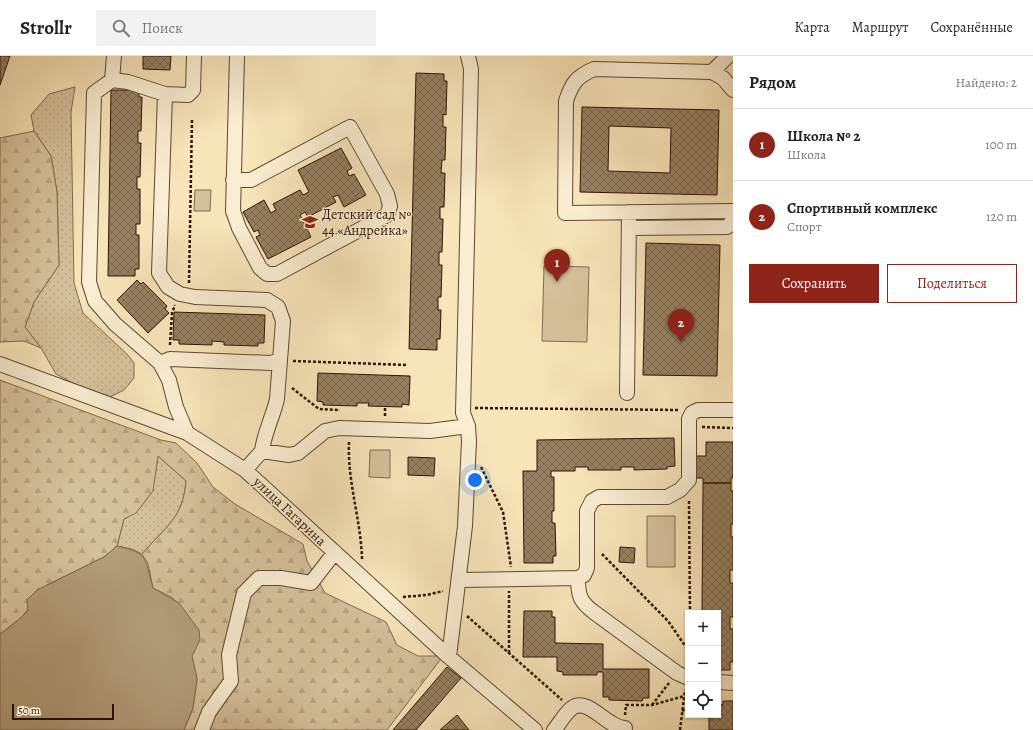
<!DOCTYPE html>
<html lang="ru">
<meta charset="utf-8">
<style>
body{margin:0;font-family:Alegreya,serif;background:#f2f2f2;color:#222}
.controls{position:absolute;right:12px;bottom:12px;display:grid;overflow:hidden;border-radius:0px;box-shadow:0 1px 3px #0004}
.controls button{width:36px;height:36px;display:grid;place-items:center;padding:0;border:0;border-bottom:1px solid #e0e0e0;background:#fff;color:#222;font:20px sans-serif}
.scale{position:absolute;left:12px;bottom:10px;width:102px;box-sizing:border-box;padding-left:4px;border:2px solid #2c1301;border-top:0;font-size:11px;line-height:14px;white-space:nowrap;color:#2c1301;-webkit-text-stroke:3px #faedd2;paint-order:stroke}
.you{position:absolute;left:475px;top:424px;width:14px;height:14px;margin:-10px;border:3px solid #fff;border-radius:50%;background:#1a73e8;box-shadow:0 0 0 6px #1a73e833}
.badge{display:grid;place-items:center;width:26px;height:26px;border-radius:50%;background:#8f2418;color:#fff;font-size:13px;font-weight:700}
.pin{position:absolute;translate:-50% -33px;filter:drop-shadow(0 1px 2px #0008)}
.pin::after{content:'';position:absolute;top:21px;width:14px;height:12px;background:inherit;clip-path:polygon(0 0,100% 0,50% 100%)}
.list{margin:0;padding:0;list-style:none}
h2{display:flex;justify-content:space-between;align-items:center;height:52px;margin:0;padding:0 16px;font-size:17px}
h2 small{font-size:13px;font-weight:400;color:#767676}
.list li{display:grid;grid-template-columns:26px 1fr auto;gap:12px;align-items:center;box-sizing:border-box;height:72px;padding:0 16px;border-top:1px solid #e0e0e0}
.list b{display:block;font-size:15px;white-space:nowrap}
.list p{margin:0;font-size:13px;white-space:nowrap;color:#767676}
.list em{font-size:13px;font-style:normal;color:#767676}
.actions{display:flex;gap:8px;padding:12px 16px}
.actions a{flex:1;padding:9px 0;border:1px solid #8f2418;border-radius:0px;text-align:center;font-size:14px;color:#8f2418}
.actions .main{background:#8f2418;color:#fff}
.icon{flex:none;width:22px;height:22px;fill:none;stroke:currentColor;stroke-width:2;stroke-linecap:round;stroke-linejoin:round}
.map{position:relative;flex:none;width:733px;height:674px;overflow:hidden}
header{display:flex;align-items:center;gap:24px;box-sizing:border-box;height:56px;padding:0 20px;background:#fff;border-bottom:1px solid #e0e0e0}
header strong{font-size:19px}
nav{display:flex;gap:22px;margin-inline-start:auto;font-size:14px}
.search{width:280px;height:36px;background:#f2f2f2;display:flex;align-items:center;gap:10px;box-sizing:border-box;padding:0 14px;border-radius:0px;color:#767676;font-size:15px}
main{display:flex}
aside{flex:1;background:#fff}
.map>svg:first-child{display:block}
.grass{fill:url(#grass-dots);stroke:#806a4e}
.forest{fill:url(#forest-firs);stroke:#806a4e}
.park{fill:#d4c09a;stroke:#806a4e}
.water{fill:#b29d7a;stroke:#7c664a}
.building{fill:url(#building-cross-hatch);stroke:#2c1301;fill-rule:evenodd}
.lines{fill:none;stroke-linecap:round;stroke-linejoin:round}
.minor-casing{stroke:#5f472f;stroke-width:16}
.path{stroke:#2c1301;stroke-width:2.5;stroke-dasharray:3 2;stroke-linecap:butt}
.minor{stroke:#faedd2;stroke-width:14}
.labels{text-anchor:middle;stroke-width:3;stroke-linejoin:round;paint-order:stroke}
.poi-label{font-size:14px;fill:#2c1301;stroke:#faedd2;text-anchor:start}
.street-label{font-size:14px;fill:#2c1301;stroke:#faedd2}
</style>
<header>
<strong>Strollr</strong>
<div class="search"><svg class="icon" aria-label="search" viewBox="0 0 24 24"><circle cx="10" cy="10" r="6"/><path d="M15 15l6 6"/></svg>Поиск</div>
<nav><a>Карта</a><a>Маршрут</a><a>Сохранённые</a></nav>
</header>
<main>
<div class="map">
<svg width="733" height="674" viewBox="0 0 733 674">
<defs>
<pattern id="grass-dots" width="8" height="8" patternUnits="userSpaceOnUse"><rect width="8" height="8" fill="#d4c09a"/><path d="M2 2h.1M6 6h.1" fill="none" stroke="#b6a483" stroke-width="1.8" stroke-linecap="round"/></pattern>
<pattern id="forest-firs" width="22" height="20" patternUnits="userSpaceOnUse"><rect width="22" height="20" fill="#d4c09a"/><path d="M5 1l3.5 6h-7zM16 11l3.5 6h-7z" fill="#b6a483"/></pattern>
<pattern id="building-cross-hatch" width="8" height="8" patternUnits="userSpaceOnUse"><rect width="8" height="8" fill="#968061"/><path d="M0 0l8 8M0 8l8-8" fill="none" stroke="#7b684e"/></pattern>
</defs>
<rect width="100%" height="100%" fill="#f7e4b9"/>
<filter id="stains"><feTurbulence type="fractalNoise" baseFrequency=".005" numOctaves="4"/><feColorMatrix values="0 0 0 0 .2 0 0 0 0 .09 0 0 0 0 .02 0 0 0 .5 -.17"/></filter>
<radialGradient id="worn" r=".72"><stop offset=".6" stop-color="#630" stop-opacity="0"/><stop offset="1" stop-color="#630" stop-opacity=".3"/></radialGradient>
<!-- grass -->
<path class="grass" d="M 75,31 L 71,56 L 74,227 L 83,257 L 127,298 L 134,307 L 134,322 L 124,334 L 110,341 L 80,331 L 56,318 L 41,292 L 25,271 L 34,246 L 59,209 L 57,136 L 51,100 L 34,75 L 31,59 L 49,38 Z
M 158,400 L 186,425 C 183,463 165,471 142,498 L 132,493 L 117,490 L 124,463 C 153,447 153,430 158,400 Z"/>
<!-- forest -->
<path class="forest" d="M 34,75 L 51,100 L 57,136 L 59,209 L 34,246 L 25,271 L 41,292 L 24,285 L 0,286 L 0,82 Z
M 0,324 L 161,384 L 176,387 L 197,407 L 213,431 L 235,448 L 303,488 L 307,505 L 325,537 L 386,566 L 397,589 L 418,600 L 443,600 L 387,674 L 184,674 L 193,652 L 197,623 L 192,600 L 173,542 L 153,532 L 148,508 L 142,498 C 165,471 183,463 186,425 L 158,400 L 153,435 L 136,457 L 124,463 L 117,490 L 104,501 L 47,529 L 22,561 L 0,578 Z"/>
<!-- park -->
<path class="park" d="M 195,134 L 211,134 L 210,155 L 194,155 Z
M 544,210 L 589,211 L 587,286 L 542,285 Z
M 370,394 L 390,394 L 390,422 L 369,421 Z
M 647,460 L 675,460 L 675,511 L 647,511 Z"/>
<!-- water -->
<path class="water" d="M 117,490 C 151,498 144,502 153,532 L 179,547 L 199,574 L 200,584 L 192,600 L 197,623 L 195,639 L 193,652 L 184,674 L 0,674 L 0,578 L 22,561 L 28,554 L 27,544 L 37,534 L 104,501 Z"/>
<!-- building -->
<path class="building" d="M 0,0 L 10,0 L 0,29 Z
M 143,0 L 171,0 L 170,14 L 143,13 Z
M 416,17 L 444,18 L 444,25 L 447,25 L 446,59 L 443,58 L 443,71 L 446,71 L 445,104 L 442,104 L 441,117 L 445,117 L 444,151 L 440,151 L 440,163 L 443,163 L 442,196 L 439,196 L 439,209 L 442,209 L 441,241 L 438,241 L 438,254 L 441,254 L 440,283 L 437,283 L 437,294 L 409,293 Z
M 111,34 L 139,34 L 139,41 L 142,41 L 141,75 L 138,75 L 138,87 L 141,87 L 140,121 L 137,121 L 137,133 L 140,133 L 140,168 L 136,168 L 136,179 L 139,179 L 139,213 L 135,213 L 135,220 L 108,220 Z
M 582,51 L 719,54 L 717,139 L 580,136 ZM 609,70 L 671,72 L 670,117 L 608,115 Z
M 341,92 L 352,112 L 347,115 L 349,120 L 354,118 L 366,139 L 344,151 L 338,139 L 333,141 L 336,146 L 308,161 L 305,156 L 300,159 L 311,181 L 268,203 L 256,181 L 260,179 L 258,174 L 254,176 L 243,156 L 264,144 L 271,157 L 276,154 L 273,148 L 300,134 L 303,139 L 309,136 L 298,114 Z
M 646,187 L 720,189 L 717,320 L 643,319 Z
M 137,224 L 141,228 L 143,226 L 167,250 L 165,253 L 169,257 L 148,277 L 117,244 Z
M 174,256 L 265,259 L 264,287 L 258,287 L 258,290 L 224,289 L 224,286 L 212,285 L 212,289 L 179,288 L 179,284 L 173,284 Z
M 318,317 L 410,320 L 409,349 L 402,348 L 402,351 L 368,350 L 369,347 L 357,347 L 357,350 L 323,349 L 323,346 L 317,345 Z
M 674,382 L 675,410 L 667,411 L 667,413 L 634,414 L 634,411 L 621,411 L 621,414 L 588,414 L 588,411 L 575,411 L 575,415 L 551,415 L 551,421 L 554,421 L 554,455 L 552,455 L 552,467 L 555,467 L 556,500 L 553,500 L 553,507 L 524,507 L 523,415 L 537,415 L 537,384 Z
M 706,386 L 733,386 L 733,422 L 731,422 L 731,427 L 703,427 L 703,422 L 693,422 L 693,400 L 706,400 Z
M 408,401 L 435,402 L 434,420 L 408,419 Z
M 703,427 L 731,427 L 731,435 L 733,435 L 733,468 L 731,468 L 731,481 L 733,481 L 733,514 L 730,514 L 730,527 L 733,527 L 733,561 L 730,561 L 730,573 L 733,573 L 733,606 L 730,606 L 730,614 L 718,614 L 718,557 L 702,557 Z
M 620,491 L 635,492 L 634,507 L 619,506 Z
M 524,555 L 552,555 L 552,561 L 555,561 L 555,587 L 603,588 L 603,613 L 649,613 L 649,642 L 643,642 L 642,645 L 609,644 L 609,641 L 603,641 L 603,616 L 597,616 L 597,619 L 563,619 L 563,616 L 557,615 L 557,601 L 523,601 Z
M 447,611 L 461,622 L 416,674 L 393,674 Z
M 723,645 L 733,645 L 733,674 L 709,674 L 709,659 L 718,659 L 718,648 L 723,649 Z
M 457,659 L 469,674 L 440,674 Z"/>
<g class="lines">
<defs>
<path id="minor" d="M 728,0 L 712,16 L 594,13 C 576,21 572,27 566,45 L 565,157 L 733,155
M 712,16 L 723,22 L 733,34
M 112,24 L 114,0
M 165,38 L 159,217 L 168,231 L 180,238 L 195,241 L 267,244 L 278,251 L 283,265 L 277,343 C 273,361 264,377 262,395
M 233,124 L 251,124 L 350,71 L 387,138 L 390,150 L 387,159 L 277,218 L 267,218 L 260,212 L 239,172 L 233,155 L 237,0
M 629,172 L 727,171 L 733,165
M 160,307 L 170,303 L 271,307 L 280,304
M 0,308 L 187,377 L 245,414 L 449,601 L 535,674
M 627,337 L 629,156
M 187,377 L 176,351 L 169,324 L 160,307 L 115,268 L 95,245 L 89,226 L 94,37 L 112,24 L 128,26 L 165,38 L 188,39 L 193,34 L 194,0
M 245,414 L 262,395 L 289,399 L 298,397 L 325,375 L 339,372 L 430,375 L 468,370
M 459,524 L 578,522
M 449,601 L 465,470 L 469,385 L 468,370 L 463,357 L 471,13 L 468,0
M 688,622 L 677,617 L 595,557 C 580,546 578,540 578,522 L 584,519 L 587,512 L 587,455 L 592,445 L 599,441 L 667,441 L 680,434 L 689,424 L 689,363 L 692,357 L 698,354 L 733,354
M 718,626 L 733,627
M 202,674 L 209,656 L 231,625 L 229,599 L 244,537 L 259,522 L 281,522 L 311,527 L 335,496
M 554,674 C 560,667 565,657 572,652 C 588,640 607,672 625,672"/>
</defs>
<!-- minor casing -->
<use href="#minor" class="minor-casing"/>
<!-- path -->
<path class="path" d="M 189,227 L 192,63
M 170,289 L 172,257 L 175,249
M 293,305 L 408,309
M 292,332 L 319,353 L 340,354
M 475,352 L 680,354
M 385,360 L 385,351
M 702,371 L 733,372
M 349,386 C 347,425 361,464 362,503
M 481,411 L 503,456 L 511,511
M 689,445 L 690,557
M 602,498 L 668,565 L 688,594
M 403,541 L 427,539 L 443,535
M 467,560 L 562,644
M 509,597 L 509,535
M 652,649 L 669,627
M 682,655 L 688,652
M 625,659 L 626,649 L 652,649 L 688,639
M 680,674 L 685,634"/>
<!-- minor -->
<use href="#minor" class="minor"/>
</g>
<!-- icons -->
<defs>
<symbol id="school-bare" viewBox="-9 -9 18 18"><path d="M0-5L7-2L0 1L-7-2ZM-4 1L0 2.5L4 1V4Q0 6-4 4Z" fill="#8f2418" stroke="#faedd2" stroke-width="2.5" paint-order="stroke"/></symbol>
</defs>
<g fill-rule="evenodd">
<use href="#school-bare" x="299" y="155" width="22" height="22"/>
</g>
<g class="labels">
<!-- poi labels -->
<g class="poi-label">
<text x="322" y="163">Детский сад №<tspan x="322" dy="16">44 «Андрейка»</tspan></text>
</g>
<!-- street labels -->
<g class="street-label">
<text transform="translate(290 455) rotate(43)" y="5">улица Гагарина</text>
</g>
</g>
<rect width="100%" height="100%" filter="url(#stains)"/>
<rect width="100%" height="100%" fill="url(#worn)"/>
</svg>
<div class="controls">
<button>+</button>
<button>−</button>
<button><svg class="icon" aria-label="locate" viewBox="0 0 24 24"><circle cx="12" cy="12" r="6"/><path d="M12 2v4M12 18v4M2 12h4M18 12h4"/></svg></button>
</div>
<div class="scale">50 m</div>
<div class="you"></div>
<div class="pin badge" style="left:557px;top:226px">1</div>
<div class="pin badge" style="left:681px;top:286px">2</div>
</div>
<aside>
<h2>Рядом<small>Найдено: 2</small></h2>
<ul class="list">
<li><span class="badge">1</span><div><b>Школа № 2</b><p>Школа</p></div><em>100 m</em></li>
<li><span class="badge">2</span><div><b>Спортивный комплекс</b><p>Спорт</p></div><em>120 m</em></li>
</ul>
<div class="actions"><a class="main">Сохранить</a><a>Поделиться</a></div>
</aside>
</main>
